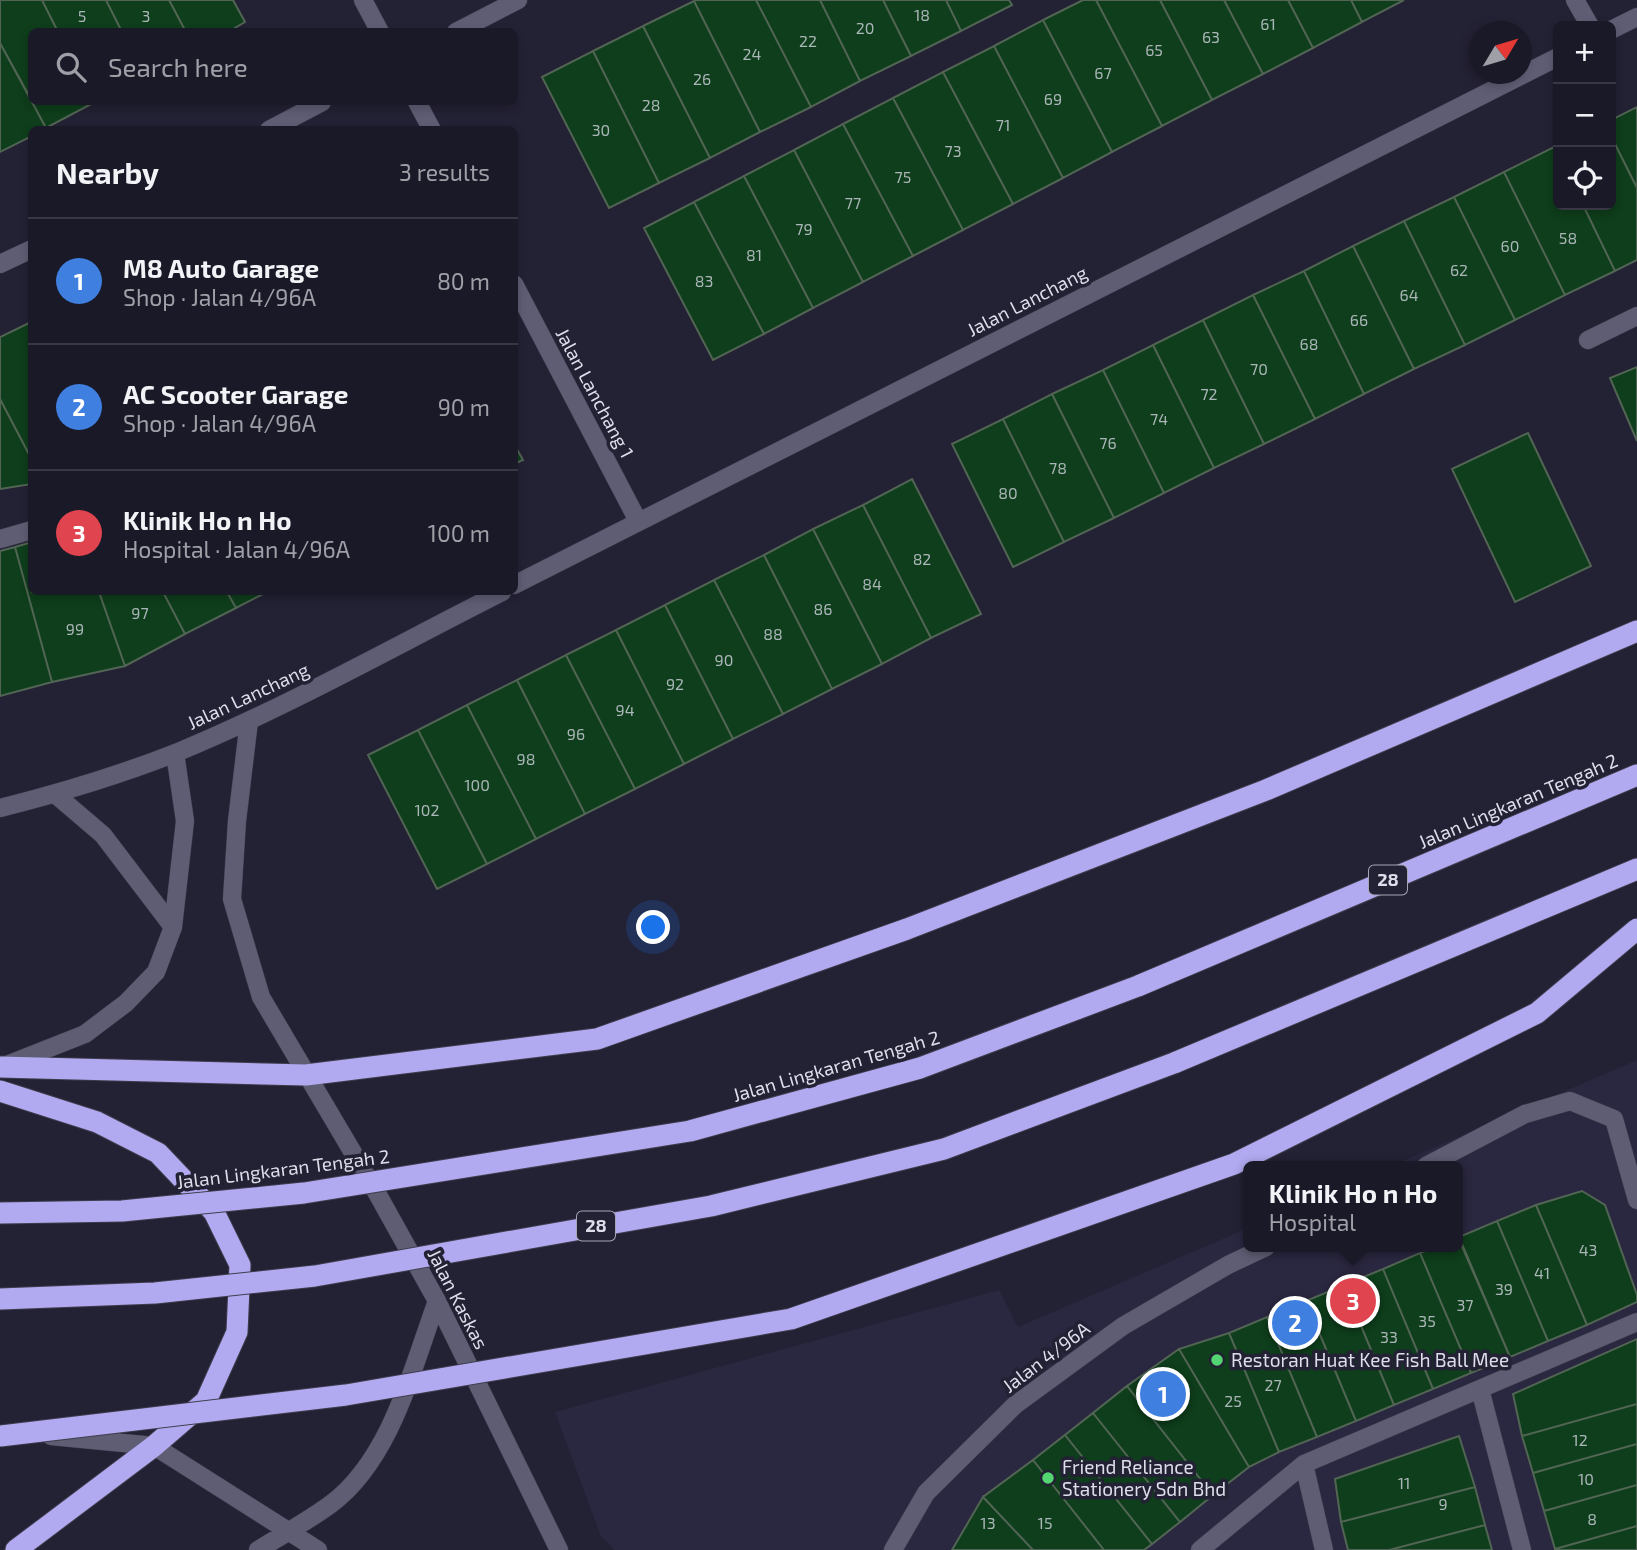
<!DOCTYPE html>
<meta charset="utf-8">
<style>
body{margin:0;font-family:"Exo 2",sans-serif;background:#23222f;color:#f1f3f6}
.controls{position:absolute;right:21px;top:21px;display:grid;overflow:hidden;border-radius:10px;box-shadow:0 4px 10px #0003}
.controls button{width:63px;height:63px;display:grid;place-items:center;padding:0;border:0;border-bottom:2px solid #383844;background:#1a1927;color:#f1f3f6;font:35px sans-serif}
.compass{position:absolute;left:1469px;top:21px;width:63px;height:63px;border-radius:50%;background:#1a1927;box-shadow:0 4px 10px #0003;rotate:52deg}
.you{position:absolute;left:654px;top:928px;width:24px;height:24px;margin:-18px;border:5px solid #fff;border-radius:50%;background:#1a73e8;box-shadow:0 0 0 10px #1a73e833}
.badge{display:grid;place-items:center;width:46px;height:46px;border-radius:50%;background:#2563eb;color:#fff;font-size:23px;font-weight:700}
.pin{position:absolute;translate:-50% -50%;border:4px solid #fff;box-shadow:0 2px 7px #0006}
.popup{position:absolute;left:1243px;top:1161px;width:220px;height:91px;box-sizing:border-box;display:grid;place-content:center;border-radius:10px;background:#1a1927;filter:drop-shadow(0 2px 5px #0005);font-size:23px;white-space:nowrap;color:#9fa0a7}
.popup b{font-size:26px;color:#f1f3f6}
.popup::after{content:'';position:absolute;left:50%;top:100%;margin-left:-14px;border:14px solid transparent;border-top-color:#1a1927}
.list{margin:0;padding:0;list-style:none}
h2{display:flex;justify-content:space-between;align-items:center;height:91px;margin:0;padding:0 28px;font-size:30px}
h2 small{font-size:23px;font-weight:400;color:#9fa0a7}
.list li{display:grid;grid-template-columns:46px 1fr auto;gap:21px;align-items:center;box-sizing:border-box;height:126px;padding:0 28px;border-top:2px solid #383844}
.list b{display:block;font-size:26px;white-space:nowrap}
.list p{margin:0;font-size:23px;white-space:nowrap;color:#9fa0a7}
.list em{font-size:23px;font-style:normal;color:#9fa0a7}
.icon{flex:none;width:38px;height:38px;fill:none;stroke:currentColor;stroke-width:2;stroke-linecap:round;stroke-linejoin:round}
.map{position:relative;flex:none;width:1637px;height:1550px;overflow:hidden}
.search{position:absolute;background:#1a1927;box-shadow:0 4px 10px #0003;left:28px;top:28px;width:490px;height:77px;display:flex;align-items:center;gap:18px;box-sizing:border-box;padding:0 24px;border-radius:10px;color:#9fa0a7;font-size:26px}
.panel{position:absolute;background:#1a1927;box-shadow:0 4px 10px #0003;left:28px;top:126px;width:490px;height:469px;border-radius:10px}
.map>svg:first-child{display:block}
.built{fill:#2a2740}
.building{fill:#0e3e1b;stroke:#526554;stroke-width:2}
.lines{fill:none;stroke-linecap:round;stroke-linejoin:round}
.minor-casing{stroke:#3f3d4d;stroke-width:19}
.highway-casing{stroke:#3f3d4d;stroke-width:23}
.minor{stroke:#5f5d74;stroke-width:18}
.highway{stroke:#b2aaf1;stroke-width:21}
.highway-bridge-casing{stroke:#3f3d4d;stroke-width:23;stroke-linecap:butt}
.highway-bridge{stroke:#b2aaf1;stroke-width:21}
.poi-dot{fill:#53d672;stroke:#232134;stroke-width:2.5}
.labels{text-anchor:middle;stroke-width:7;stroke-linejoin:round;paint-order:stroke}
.number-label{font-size:16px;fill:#aab6b7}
.shield{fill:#232134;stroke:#a6a5b4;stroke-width:2}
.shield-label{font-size:18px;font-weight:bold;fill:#dedeeb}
.street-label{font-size:19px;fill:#dedeeb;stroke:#232134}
.poi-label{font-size:19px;fill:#dedeeb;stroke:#232134;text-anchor:start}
</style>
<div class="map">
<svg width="1637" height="1550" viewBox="0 0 1637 1550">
<rect width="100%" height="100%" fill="#232134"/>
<!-- built -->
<path class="built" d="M 1637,1060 L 1637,1550 L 615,1550 L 601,1537 L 555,1412 L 999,1290 L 1018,1327 L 1248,1228 L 1248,1247 L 1458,1247 L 1458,1166 L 1391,1166 Z"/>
<!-- building -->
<path class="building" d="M 0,0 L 42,0 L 58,32 L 32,32 L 32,101 L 0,43 Z
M 42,0 L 106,0 L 122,32 L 58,32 Z
M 106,0 L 169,0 L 186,32 L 122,32 Z
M 169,0 L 233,0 L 245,22 L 228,32 L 186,32 Z
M 696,0 L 756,0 L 811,107 L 760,132 L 694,1 Z
M 756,0 L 820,0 L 860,81 L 811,107 Z
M 820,0 L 883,0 L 911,56 L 860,81 Z
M 883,0 L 946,0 L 961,31 L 911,56 Z
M 946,0 L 1009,0 L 1012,5 L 961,31 Z
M 1083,0 L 1096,0 L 1162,126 L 1112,152 L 1043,20 Z
M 1096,0 L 1160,0 L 1212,100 L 1162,126 Z
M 1160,0 L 1224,0 L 1263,74 L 1212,100 Z
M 1224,0 L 1288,0 L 1313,48 L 1263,74 Z
M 1288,0 L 1351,0 L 1362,22 L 1313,48 Z
M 1351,0 L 1404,0 L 1362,22 Z
M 694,1 L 760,132 L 710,158 L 643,26 Z
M 1043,20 L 1112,152 L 1063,178 L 994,46 Z
M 643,26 L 710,158 L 659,183 L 593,51 Z
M 0,43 L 46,128 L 32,130 L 32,136 L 0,152 Z
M 994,46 L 1063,178 L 1013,204 L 943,72 Z
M 593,51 L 659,183 L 609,208 L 542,77 Z
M 943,72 L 1013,204 L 963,230 L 893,98 Z
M 893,98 L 963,230 L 913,256 L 843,124 Z
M 32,102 L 95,102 L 46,128 Z
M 1637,107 L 1637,188 L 1611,136 L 1611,120 Z
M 843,124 L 913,256 L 863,282 L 794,150 Z
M 1611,136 L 1637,188 L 1637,260 L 1615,271 L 1583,205 L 1611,205 Z
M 1554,147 L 1558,156 L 1558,205 L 1583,205 L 1615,271 L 1565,295 L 1504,172 Z
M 794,150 L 863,282 L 813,308 L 744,176 Z
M 1504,172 L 1565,295 L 1515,320 L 1454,197 Z
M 744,176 L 813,308 L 764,334 L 694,202 Z
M 1454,197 L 1515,320 L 1465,345 L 1404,221 Z
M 694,202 L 764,334 L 713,360 L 644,228 Z
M 1404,221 L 1465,345 L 1414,369 L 1353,246 Z
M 1353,246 L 1414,369 L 1364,394 L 1304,271 Z
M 1304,271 L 1364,394 L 1315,419 L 1253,295 Z
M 1253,295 L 1315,419 L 1264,444 L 1203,320 Z
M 1203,320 L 1264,444 L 1214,468 L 1153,345 Z
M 29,323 L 32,327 L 32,460 L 0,399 L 0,337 Z
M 1153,345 L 1214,468 L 1164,493 L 1103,370 Z
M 1637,367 L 1637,441 L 1610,378 Z
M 1103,370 L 1164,493 L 1114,518 L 1052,394 Z
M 1052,394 L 1114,518 L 1064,542 L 1003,419 Z
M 0,399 L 32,460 L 32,484 L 0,489 Z
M 1003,419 L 1064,542 L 1013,567 L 952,444 Z
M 1528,433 L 1591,566 L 1515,602 L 1452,469 Z
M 514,444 L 523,460 L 514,464 Z
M 912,479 L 981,614 L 931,638 L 863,505 Z
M 863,505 L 931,638 L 882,664 L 813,529 Z
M 813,529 L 882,664 L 832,689 L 764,555 Z
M 32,542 L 32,592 L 99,592 L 125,666 L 52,682 L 15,547 Z
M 15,547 L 52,682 L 0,696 L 0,551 Z
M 764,555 L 832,689 L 783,714 L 714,580 Z
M 714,580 L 783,714 L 733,739 L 665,605 Z
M 99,592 L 163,592 L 185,634 L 125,666 Z
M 163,592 L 227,592 L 236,608 L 185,634 Z
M 227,592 L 267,592 L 236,608 Z
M 665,605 L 733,739 L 684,764 L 616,630 Z
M 616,630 L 684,764 L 635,789 L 566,655 Z
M 566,655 L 635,789 L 585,814 L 517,680 Z
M 517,680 L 585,814 L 536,839 L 467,705 Z
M 467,705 L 536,839 L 487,864 L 418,730 Z
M 418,730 L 487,864 L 437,889 L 368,755 Z
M 1582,1191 L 1605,1205 L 1637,1295 L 1637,1302 L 1587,1325 L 1536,1205 Z
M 1536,1205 L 1587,1325 L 1548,1341 L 1497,1221 Z
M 1497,1221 L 1548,1341 L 1510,1357 L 1459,1237 Z
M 1458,1237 L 1510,1357 L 1471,1373 L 1420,1253 L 1435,1247 L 1458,1247 Z
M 1420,1253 L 1471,1373 L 1433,1389 L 1383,1269 Z
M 1383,1269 L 1433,1389 L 1394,1405 L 1344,1285 Z
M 1344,1285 L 1394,1405 L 1356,1421 L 1306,1301 Z
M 1306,1301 L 1356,1421 L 1317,1437 L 1267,1317 Z
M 1267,1317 L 1317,1437 L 1279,1452 L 1229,1333 Z
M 1229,1333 L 1279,1452 L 1249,1467 L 1179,1349 Z
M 1637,1339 L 1637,1404 L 1522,1436 L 1513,1394 Z
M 1179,1349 L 1249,1467 L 1213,1495 L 1127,1386 Z
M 1127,1386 L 1213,1495 L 1180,1522 L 1093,1413 Z
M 1637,1404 L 1637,1444 L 1533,1473 L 1522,1436 Z
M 1093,1413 L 1180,1522 L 1152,1544 L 1065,1435 Z
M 1065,1435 L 1152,1544 L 1144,1550 L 1104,1550 L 1033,1460 Z
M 1459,1436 L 1475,1487 L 1341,1522 L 1335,1479 Z
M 1637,1444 L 1637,1485 L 1544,1511 L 1533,1473 Z
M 1033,1460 L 1104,1550 L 1033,1550 L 983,1497 Z
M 1637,1485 L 1637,1526 L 1555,1549 L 1544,1511 Z
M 1475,1487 L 1485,1525 L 1389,1550 L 1348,1550 L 1341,1522 Z
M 983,1497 L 1033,1550 L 952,1550 Z
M 1485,1525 L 1492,1550 L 1389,1550 Z
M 1637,1526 L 1637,1550 L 1555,1550 L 1555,1549 Z"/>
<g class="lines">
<defs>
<path id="minor" d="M 363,0 L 380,32
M 1575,0 L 1590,26
M 1611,30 L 1637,17
M 456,32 L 518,0
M 417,102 L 432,130
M 269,130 L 322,102
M 0,264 L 32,249
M 514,284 L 638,521
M 1588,340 L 1637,316
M 0,539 L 32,530
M 514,585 L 1558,57
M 249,721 L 237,821 L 232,899 L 261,997 L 378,1195 L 437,1301 L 559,1550
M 55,794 L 103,835 L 173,927
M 0,808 C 60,793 120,775 178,752 C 289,706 395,646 502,592
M 4,1066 L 85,1034 L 126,1003 L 156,972 L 173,927 L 185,821 L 175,753
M 1426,1166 L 1525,1114 L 1570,1101 L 1614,1119 L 1637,1200
M 1480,1389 L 1522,1550
M 51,1436 L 154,1446 L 318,1550
M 1304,1464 L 1324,1550
M 258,1550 C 282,1535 308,1521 331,1504 C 391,1459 412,1369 437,1301
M 893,1550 L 926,1493 L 1015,1405 L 1123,1326 L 1228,1265 L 1266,1247
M 1200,1550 L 1304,1464 L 1637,1322"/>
<path id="highway" d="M 1138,986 L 1637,775
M 1174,1063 L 1637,869
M 0,1067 L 306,1075 L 597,1039 L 907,929 L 1266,790 L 1637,631
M 0,1091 L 97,1122 L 158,1153 L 214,1212 L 240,1265 L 237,1332 L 206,1401 L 154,1446 L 16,1550"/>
</defs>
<!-- minor casing -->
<use href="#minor" class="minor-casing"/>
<!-- highway casing -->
<use href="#highway" class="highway-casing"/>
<!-- minor -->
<use href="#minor" class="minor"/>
<!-- highway -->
<use href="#highway" class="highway"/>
<defs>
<path id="highway-bridge" d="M 0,1213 L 122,1211 L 304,1193 L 690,1131 L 920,1068 L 1138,986
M 0,1299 L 155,1293 L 315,1276 L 711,1206 L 944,1149 L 1174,1063
M 0,1436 L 346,1395 L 791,1319 L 1234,1164 L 1537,1013 L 1637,929"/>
</defs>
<!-- highway-bridge casing -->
<use href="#highway-bridge" class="highway-bridge-casing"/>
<!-- highway-bridge -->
<use href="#highway-bridge" class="highway-bridge"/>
</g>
<!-- markers -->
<g class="poi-dot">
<circle cx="1217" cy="1360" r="7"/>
<circle cx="1048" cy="1478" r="7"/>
</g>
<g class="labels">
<!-- number labels -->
<g class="number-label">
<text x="922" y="21">18</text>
<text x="82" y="22">5</text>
<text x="146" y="22">3</text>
<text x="1268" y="30">61</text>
<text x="865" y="34">20</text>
<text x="1211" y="43">63</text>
<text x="808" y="47">22</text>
<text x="1154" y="56">65</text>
<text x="752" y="60">24</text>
<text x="1103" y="79">67</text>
<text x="702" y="85">26</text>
<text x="1053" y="105">69</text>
<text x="651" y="111">28</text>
<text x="1003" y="131">71</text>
<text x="601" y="136">30</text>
<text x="953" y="157">73</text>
<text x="903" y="183">75</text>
<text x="853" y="209">77</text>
<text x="804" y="235">79</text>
<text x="1568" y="244">58</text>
<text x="1510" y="252">60</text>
<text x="754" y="261">81</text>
<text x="1459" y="276">62</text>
<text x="704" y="287">83</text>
<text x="1409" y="301">64</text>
<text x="1359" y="326">66</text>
<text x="1309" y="350">68</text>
<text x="1259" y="375">70</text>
<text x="1209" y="400">72</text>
<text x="1159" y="425">74</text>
<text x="1108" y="449">76</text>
<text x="1058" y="474">78</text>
<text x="1008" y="499">80</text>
<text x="922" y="565">82</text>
<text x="872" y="590">84</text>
<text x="823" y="615">86</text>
<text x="140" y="619">97</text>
<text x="75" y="635">99</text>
<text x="773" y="640">88</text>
<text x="724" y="666">90</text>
<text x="675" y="690">92</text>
<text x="625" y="716">94</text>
<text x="576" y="740">96</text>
<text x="526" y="765">98</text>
<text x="477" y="791">100</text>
<text x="427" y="816">102</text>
<text x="1588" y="1256">43</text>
<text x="1542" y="1279">41</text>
<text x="1504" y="1295">39</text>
<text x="1465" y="1311">37</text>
<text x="1427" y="1327">35</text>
<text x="1389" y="1343">33</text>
<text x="1273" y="1391">27</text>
<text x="1233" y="1407">25</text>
<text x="1580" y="1446">12</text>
<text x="1586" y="1485">10</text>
<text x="1404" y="1489">11</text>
<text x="1443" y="1510">9</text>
<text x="1592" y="1525">8</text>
<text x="988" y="1529">13</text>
<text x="1045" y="1529">15</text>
</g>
<!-- shield labels -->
<g class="shield">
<rect x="1369" y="865.5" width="38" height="29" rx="5"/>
<rect x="577" y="1211.5" width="38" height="29" rx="5"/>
</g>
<g class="shield-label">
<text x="1388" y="886">28</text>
<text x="596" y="1232">28</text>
</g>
<!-- street labels -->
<g class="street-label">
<text transform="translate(1027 301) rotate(-27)" y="7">Jalan Lanchang</text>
<text transform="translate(595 393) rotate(62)" y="7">Jalan Lanchang 1</text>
<text transform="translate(248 696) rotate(-25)" y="7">Jalan Lanchang</text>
<text transform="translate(1518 801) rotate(-23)" y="7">Jalan Lingkaran Tengah 2</text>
<text transform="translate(836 1066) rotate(-16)" y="7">Jalan Lingkaran Tengah 2</text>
<text transform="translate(283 1169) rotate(-7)" y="7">Jalan Lingkaran Tengah 2</text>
<text transform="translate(458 1299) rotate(63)" y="7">Jalan Kaskas</text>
<text transform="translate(1046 1357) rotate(-37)" y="7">Jalan 4/96A</text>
</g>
<!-- poi labels -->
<g class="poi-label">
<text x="1231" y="1367">Restoran Huat Kee Fish Ball Mee</text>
<text x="1062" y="1474">Friend Reliance<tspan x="1062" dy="22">Stationery Sdn Bhd</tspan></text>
</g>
</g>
</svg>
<div class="controls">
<button>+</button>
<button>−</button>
<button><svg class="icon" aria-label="locate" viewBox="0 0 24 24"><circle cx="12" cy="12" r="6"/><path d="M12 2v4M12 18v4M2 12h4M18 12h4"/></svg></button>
</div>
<svg class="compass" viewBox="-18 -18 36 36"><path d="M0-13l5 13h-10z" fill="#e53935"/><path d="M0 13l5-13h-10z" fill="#9fa0a7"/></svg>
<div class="you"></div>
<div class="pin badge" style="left:1163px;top:1394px;background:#3f7fe0">1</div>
<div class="pin badge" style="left:1295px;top:1323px;background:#3f7fe0">2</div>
<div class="pin badge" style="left:1353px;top:1301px;background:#e0444e">3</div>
<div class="popup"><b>Klinik Ho n Ho</b>Hospital</div>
<div class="search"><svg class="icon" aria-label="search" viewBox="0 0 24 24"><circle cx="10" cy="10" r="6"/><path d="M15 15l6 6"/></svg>Search here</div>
<section class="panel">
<h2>Nearby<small>3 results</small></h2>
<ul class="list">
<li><span class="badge" style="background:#3f7fe0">1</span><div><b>M8 Auto Garage</b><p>Shop · Jalan 4/96A</p></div><em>80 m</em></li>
<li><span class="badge" style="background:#3f7fe0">2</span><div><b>AC Scooter Garage</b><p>Shop · Jalan 4/96A</p></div><em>90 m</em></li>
<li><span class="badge" style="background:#e0444e">3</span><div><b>Klinik Ho n Ho</b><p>Hospital · Jalan 4/96A</p></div><em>100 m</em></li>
</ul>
</section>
</div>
